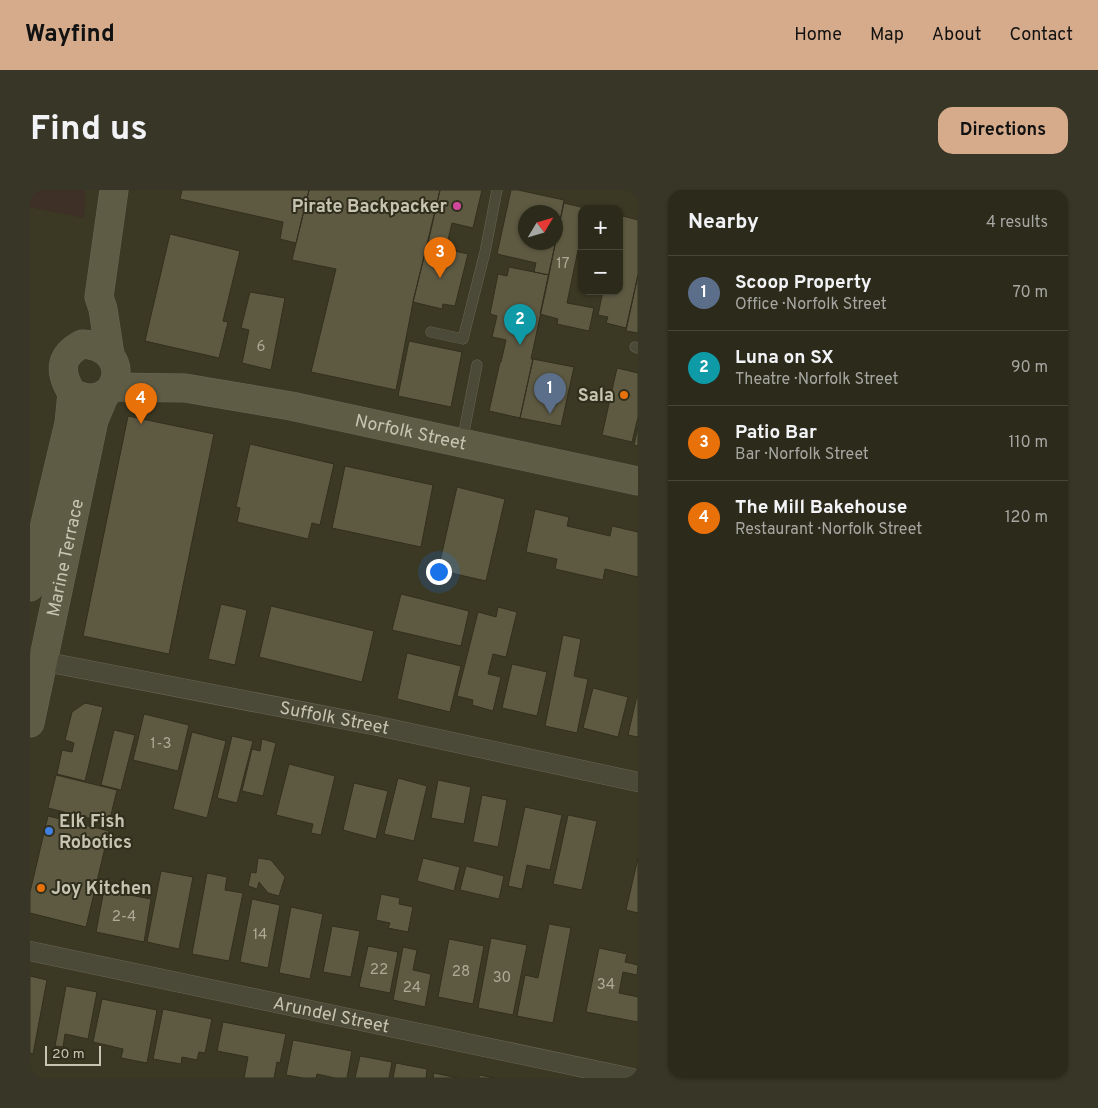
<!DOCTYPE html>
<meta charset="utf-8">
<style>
body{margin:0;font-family:Overpass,sans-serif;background:#383627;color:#f1f3f6}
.controls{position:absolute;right:15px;top:15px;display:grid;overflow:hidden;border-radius:10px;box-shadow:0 1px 4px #0004}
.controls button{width:45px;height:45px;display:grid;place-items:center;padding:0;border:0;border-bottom:1px solid #484639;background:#2c2a1a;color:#f1f3f6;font:25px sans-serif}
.compass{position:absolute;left:488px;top:15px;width:45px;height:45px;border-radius:50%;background:#2c2a1a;box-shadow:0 1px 4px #0004;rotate:52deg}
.scale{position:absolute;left:15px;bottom:12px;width:56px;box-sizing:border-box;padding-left:5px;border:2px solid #c7c5b2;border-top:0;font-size:14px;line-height:18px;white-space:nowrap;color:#c7c5b2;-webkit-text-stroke:4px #302e1c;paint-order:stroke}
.you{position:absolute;left:408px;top:381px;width:18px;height:18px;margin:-12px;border:4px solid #fff;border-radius:50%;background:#1a73e8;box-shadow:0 0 0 8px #1a73e833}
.badge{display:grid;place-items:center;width:32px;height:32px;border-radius:50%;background:#d6ab8b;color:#fff;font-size:16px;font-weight:700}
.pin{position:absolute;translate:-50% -41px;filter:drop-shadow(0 1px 2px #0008)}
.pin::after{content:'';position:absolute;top:26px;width:18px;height:15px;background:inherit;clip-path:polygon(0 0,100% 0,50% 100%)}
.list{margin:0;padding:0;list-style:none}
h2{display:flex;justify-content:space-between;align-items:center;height:65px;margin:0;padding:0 20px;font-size:21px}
h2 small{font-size:16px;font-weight:400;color:#a6a7a2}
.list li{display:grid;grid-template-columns:32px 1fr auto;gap:15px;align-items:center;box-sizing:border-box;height:75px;padding:0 20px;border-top:1px solid #484639}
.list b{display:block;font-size:19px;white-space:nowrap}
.list p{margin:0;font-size:16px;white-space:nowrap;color:#a6a7a2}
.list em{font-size:16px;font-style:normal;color:#a6a7a2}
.map{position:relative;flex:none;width:608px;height:888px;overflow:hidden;border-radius:15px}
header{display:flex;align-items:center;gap:30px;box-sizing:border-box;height:70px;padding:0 25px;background:#d6ab8b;color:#111}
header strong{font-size:24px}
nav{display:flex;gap:28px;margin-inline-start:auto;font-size:18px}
.intro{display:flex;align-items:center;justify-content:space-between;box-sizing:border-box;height:120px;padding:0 30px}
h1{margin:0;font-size:35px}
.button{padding:12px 22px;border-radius:15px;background:#d6ab8b;color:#111;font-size:18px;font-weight:700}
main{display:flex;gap:30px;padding:0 30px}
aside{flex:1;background:#2c2a1a;border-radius:15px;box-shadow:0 1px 4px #0004}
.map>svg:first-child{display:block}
.green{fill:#3e2f27}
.building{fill:#5e5a42;stroke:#32301e;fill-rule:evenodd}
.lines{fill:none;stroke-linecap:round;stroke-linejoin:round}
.lane-casing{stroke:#696755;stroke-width:11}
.street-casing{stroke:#696755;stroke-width:20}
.secondary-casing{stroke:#696755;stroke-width:29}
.lane{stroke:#4b4937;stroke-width:10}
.street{stroke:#4b4937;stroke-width:19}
.secondary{stroke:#5e5c45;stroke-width:28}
.hotel-dot{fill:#d1479c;stroke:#302e1c;stroke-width:2}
.food-dot{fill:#e8710a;stroke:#302e1c;stroke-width:2}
.shop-dot{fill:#3f7fe0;stroke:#302e1c;stroke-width:2}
.labels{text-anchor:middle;stroke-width:4;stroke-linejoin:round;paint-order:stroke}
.number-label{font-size:15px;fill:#adaa96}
.poi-label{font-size:18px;font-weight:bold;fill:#c7c5b2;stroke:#302e1c;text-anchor:end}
.street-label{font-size:18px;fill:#c7c5b2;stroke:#302e1c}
</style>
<header>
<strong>Wayfind</strong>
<nav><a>Home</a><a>Map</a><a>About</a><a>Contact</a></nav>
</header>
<div class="intro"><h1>Find us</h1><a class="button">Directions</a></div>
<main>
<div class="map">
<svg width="608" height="888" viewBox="0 0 608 888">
<rect width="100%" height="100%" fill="#3b3823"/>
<!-- green -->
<path class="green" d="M 0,0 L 55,0 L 54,28 L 0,17 Z"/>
<!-- building -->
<path class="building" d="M 152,0 L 279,0 L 266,53 L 250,49 L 253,32 L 150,9 Z
M 279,0 L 410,0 L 383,112 L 366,200 L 281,182 L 306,79 L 262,70 Z
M 410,0 L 452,0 L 443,38 L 422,33 L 416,58 L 398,53 Z
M 481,0 L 488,0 L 534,10 L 519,85 L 504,82 L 506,73 L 467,64 ZM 496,22 L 526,22 L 526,52 L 496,52 Z
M 534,13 L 559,19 L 552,19 L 552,59 L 551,61 L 548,60 L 537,113 L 564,118 L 559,141 L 527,134 L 528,129 L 510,124 Z
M 589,25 L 608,30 L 608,85 L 596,138 L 576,133 L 578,127 L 568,125 L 573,101 L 589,101 Z
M 140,44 L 210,61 L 193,131 L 198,132 L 189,168 L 115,151 Z
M 397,55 L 438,64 L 425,116 L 413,114 L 412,119 L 383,112 Z
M 479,77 L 519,85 L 501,169 L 503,169 L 490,228 L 459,221 L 470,172 L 471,172 L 476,150 L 462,147 L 467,126 L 460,124 L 468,84 L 477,86 Z
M 608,85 L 608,143 L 596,141 Z
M 220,102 L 255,108 L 241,180 L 212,173 L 219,140 L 211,138 Z
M 379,151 L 432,162 L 421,217 L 368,206 Z
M 503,169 L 544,177 L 531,236 L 490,228 Z
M 587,178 L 608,183 L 608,227 L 602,252 L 572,245 Z
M 98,226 L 184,244 L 139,464 L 53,446 Z
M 608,237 L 608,256 L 604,255 Z
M 220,254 L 304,274 L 290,335 L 282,333 L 278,349 L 207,332 L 210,318 L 206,317 Z
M 315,276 L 403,295 L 391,357 L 302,338 Z
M 427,297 L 475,309 L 456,391 L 408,380 Z
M 505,319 L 539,327 L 537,336 L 580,346 L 582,336 L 608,342 L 608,387 L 575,379 L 573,390 L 525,379 L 527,369 L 496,362 Z
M 371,404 L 439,421 L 431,456 L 362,440 Z
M 191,414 L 217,420 L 205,475 L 178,469 Z
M 241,416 L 344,441 L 332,492 L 229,467 Z
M 468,417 L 487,422 L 476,467 L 463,464 L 458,484 L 471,487 L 463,521 L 442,515 L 443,510 L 427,506 L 448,422 L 466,427 Z
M 533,445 L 551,449 L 544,486 L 558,489 L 547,543 L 515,536 Z
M 377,463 L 431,476 L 420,522 L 367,509 Z
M 482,474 L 517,482 L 507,526 L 472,518 Z
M 563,498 L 598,507 L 588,547 L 553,538 Z
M 607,506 L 608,507 L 608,547 L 598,545 Z
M 55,513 L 73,517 L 55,591 L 27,584 L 32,560 L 42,562 L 44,553 L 35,550 L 42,522 Z
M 114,524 L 159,535 L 148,581 L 103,570 Z
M 84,540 L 105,545 L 91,600 L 71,595 Z
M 162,542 L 196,551 L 177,628 L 143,619 Z
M 202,546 L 223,551 L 207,613 L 187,608 Z
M 232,549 L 246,553 L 233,606 L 212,601 L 222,559 L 230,561 Z
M 259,574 L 305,586 L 291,645 L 281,643 L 283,634 L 246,625 Z
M 26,585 L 87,600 L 79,633 L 18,618 Z
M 368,588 L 397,596 L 384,651 L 354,644 Z
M 408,590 L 441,597 L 434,634 L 401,628 Z
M 324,593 L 358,601 L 346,649 L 313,640 Z
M 452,605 L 477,610 L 468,657 L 443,652 Z
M 495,617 L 532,625 L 520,680 L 497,675 L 492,699 L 478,696 Z
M 538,625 L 567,631 L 552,700 L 523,694 Z
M 18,626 L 79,641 L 56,737 L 0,723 L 0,702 Z
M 228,668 L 241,670 L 255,687 L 249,706 L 238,703 L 229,692 L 227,699 L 218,696 L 221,682 L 226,683 Z
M 393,668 L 430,677 L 424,701 L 387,691 Z
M 608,668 L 608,723 L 596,720 Z
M 436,676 L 474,686 L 469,709 L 430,700 Z
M 131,681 L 163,687 L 149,759 L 117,752 Z
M 177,683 L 197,687 L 195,700 L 213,703 L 199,771 L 162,764 Z
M 74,700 L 121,709 L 114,752 L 66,742 Z
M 351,704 L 370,708 L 369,714 L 383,717 L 378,742 L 358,738 L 360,733 L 346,730 Z
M 222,709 L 250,715 L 238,778 L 210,772 Z
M 261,717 L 293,724 L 280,789 L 249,783 Z
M 519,734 L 541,738 L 523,833 L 487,826 L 495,785 L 508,788 Z
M 302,736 L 330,741 L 321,787 L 293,782 Z
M 461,748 L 497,755 L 483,825 L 448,818 Z
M 419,749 L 454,756 L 443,814 L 408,807 Z
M 338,756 L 368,762 L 360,803 L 329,797 Z
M 373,757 L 387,760 L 383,780 L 401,784 L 395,817 L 363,810 Z
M 569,758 L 597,764 L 595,772 L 608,775 L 607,785 L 593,782 L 589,803 L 608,807 L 608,832 L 556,822 Z
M 0,786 L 17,790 L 3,864 L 0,863 Z
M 36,796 L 67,802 L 58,849 L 35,844 L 33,857 L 25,856 Z
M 72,809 L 127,820 L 117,873 L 91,868 L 93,859 L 63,852 Z
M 133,819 L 182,829 L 175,863 L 169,862 L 167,870 L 152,867 L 151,874 L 123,869 Z
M 193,832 L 256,844 L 250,873 L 247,872 L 244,888 L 214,888 L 218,867 L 187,861 Z
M 263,850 L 322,861 L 317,888 L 305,888 L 287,884 L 286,888 L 273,888 L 256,885 Z
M 330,866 L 362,872 L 359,888 L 325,888 Z
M 366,873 L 397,879 L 396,888 L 363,888 Z
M 404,883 L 428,888 L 403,888 Z
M 449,885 L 465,888 L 449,888 Z"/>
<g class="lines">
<defs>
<path id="lane" d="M 401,142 L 433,149 L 455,62 L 467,0
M 605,157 L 608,158
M 432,252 L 447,175"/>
<g id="street">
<path id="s1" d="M 1,469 L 348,536 L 608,592"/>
<path id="s2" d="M 0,761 L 602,888"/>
</g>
<g id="secondary">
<path d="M 52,154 C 107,157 89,227 42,203 C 29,182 29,166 52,154 Z"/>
<path d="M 80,165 L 73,119 L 69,107 L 84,0"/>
<path id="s3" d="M 83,197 L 155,198 L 261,216 L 608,291"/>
<path d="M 0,397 L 39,233 L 42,203"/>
<path id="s4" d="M 0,533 L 64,230 L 75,204"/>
</g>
</defs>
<!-- lane casing -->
<use href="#lane" class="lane-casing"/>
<!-- street casing -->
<use href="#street" class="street-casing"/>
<!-- secondary casing -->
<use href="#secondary" class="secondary-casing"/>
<!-- lane -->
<use href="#lane" class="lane"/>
<!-- street -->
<use href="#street" class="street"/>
<!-- secondary -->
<use href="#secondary" class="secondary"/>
</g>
<!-- markers -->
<circle class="hotel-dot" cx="427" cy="16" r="5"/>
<g class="food-dot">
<circle cx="594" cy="205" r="5"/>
<circle cx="11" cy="698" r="5"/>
</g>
<circle class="shop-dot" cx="19" cy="641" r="5"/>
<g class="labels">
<!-- number labels -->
<g class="number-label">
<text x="533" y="78">17</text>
<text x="231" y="161">6</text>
<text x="131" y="558">1-3</text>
<text x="94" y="731">2-4</text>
<text x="230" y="749">14</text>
<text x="349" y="784">22</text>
<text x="431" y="786">28</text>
<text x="472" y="792">30</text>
<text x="576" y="799">34</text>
<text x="382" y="802">24</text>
</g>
<!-- poi labels -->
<g class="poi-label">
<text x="417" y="22">Pirate Backpacker</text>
<text x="584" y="211">Sala</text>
<text x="29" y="637" text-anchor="start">Elk Fish<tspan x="29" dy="21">Robotics</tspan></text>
<text x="21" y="704" text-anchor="start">Joy Kitchen</text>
</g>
<!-- street labels -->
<g class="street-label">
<text dy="6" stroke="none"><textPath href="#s3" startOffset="302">Norfolk Street</textPath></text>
<text dy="6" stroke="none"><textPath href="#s4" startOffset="169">Marine Terrace</textPath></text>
<text dy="6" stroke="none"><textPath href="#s1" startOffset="309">Suffolk Street</textPath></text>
<text dy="6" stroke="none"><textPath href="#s2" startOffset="308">Arundel Street</textPath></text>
</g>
</g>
</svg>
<div class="controls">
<button>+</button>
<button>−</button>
</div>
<svg class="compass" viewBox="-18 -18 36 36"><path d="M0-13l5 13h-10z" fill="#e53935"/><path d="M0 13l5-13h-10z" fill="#a6a7a2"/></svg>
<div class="scale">20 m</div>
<div class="you"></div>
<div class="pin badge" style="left:520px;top:224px;background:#5c6f8a">1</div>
<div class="pin badge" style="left:490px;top:155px;background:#0f9aa8">2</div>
<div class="pin badge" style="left:410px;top:88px;background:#e8710a">3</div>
<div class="pin badge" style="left:111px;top:234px;background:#e8710a">4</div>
</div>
<aside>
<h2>Nearby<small>4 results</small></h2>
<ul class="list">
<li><span class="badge" style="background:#5c6f8a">1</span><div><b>Scoop Property</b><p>Office · Norfolk Street</p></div><em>70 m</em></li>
<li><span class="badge" style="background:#0f9aa8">2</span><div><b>Luna on SX</b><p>Theatre · Norfolk Street</p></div><em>90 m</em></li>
<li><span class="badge" style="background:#e8710a">3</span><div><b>Patio Bar</b><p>Bar · Norfolk Street</p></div><em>110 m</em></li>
<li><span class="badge" style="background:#e8710a">4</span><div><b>The Mill Bakehouse</b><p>Restaurant · Norfolk Street</p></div><em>120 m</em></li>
</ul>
</aside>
</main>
